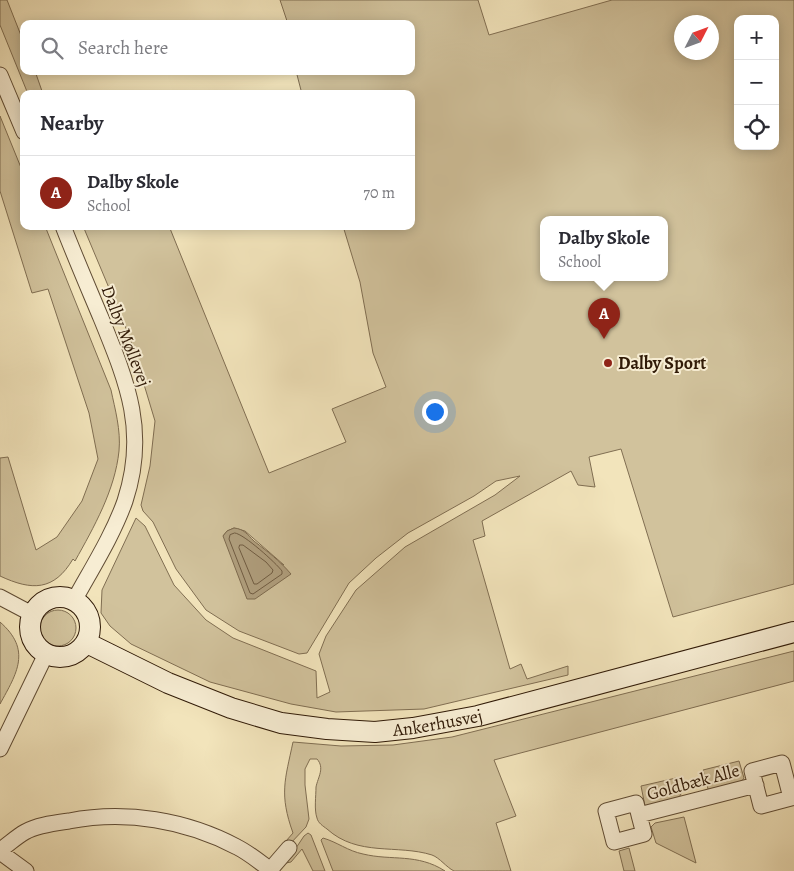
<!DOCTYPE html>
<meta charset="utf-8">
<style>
body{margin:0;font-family:Alegreya,serif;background:#f7f7f7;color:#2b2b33}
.controls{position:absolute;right:15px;top:15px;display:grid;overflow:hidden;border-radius:10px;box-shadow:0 2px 12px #0003}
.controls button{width:45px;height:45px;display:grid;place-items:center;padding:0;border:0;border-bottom:1px solid #e1e1e2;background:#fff;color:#2b2b33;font:25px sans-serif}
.compass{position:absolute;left:674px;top:15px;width:45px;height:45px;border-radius:50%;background:#fff;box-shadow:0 2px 12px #0003;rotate:48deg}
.you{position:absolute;left:434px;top:411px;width:18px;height:18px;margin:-12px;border:4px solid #fff;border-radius:50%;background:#1a73e8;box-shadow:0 0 0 8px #1a73e833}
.badge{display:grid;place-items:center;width:32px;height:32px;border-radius:50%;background:#8f2418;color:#fff;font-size:16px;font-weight:700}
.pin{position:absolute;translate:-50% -41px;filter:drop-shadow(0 1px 2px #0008)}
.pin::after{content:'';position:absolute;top:26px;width:18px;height:15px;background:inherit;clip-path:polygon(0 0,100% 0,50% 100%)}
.popup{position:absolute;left:540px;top:216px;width:128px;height:65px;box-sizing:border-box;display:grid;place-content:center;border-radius:10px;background:#fff;filter:drop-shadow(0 1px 4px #0005);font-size:16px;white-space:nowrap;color:#7c7c81}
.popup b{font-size:19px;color:#2b2b33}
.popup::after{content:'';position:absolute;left:50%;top:100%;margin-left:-10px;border:10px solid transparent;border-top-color:#fff}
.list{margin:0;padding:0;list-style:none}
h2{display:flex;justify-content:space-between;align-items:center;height:65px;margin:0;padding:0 20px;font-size:21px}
h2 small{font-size:16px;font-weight:400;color:#7c7c81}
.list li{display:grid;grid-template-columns:32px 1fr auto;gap:15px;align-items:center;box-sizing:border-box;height:75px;padding:0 20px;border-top:1px solid #e1e1e2}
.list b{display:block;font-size:19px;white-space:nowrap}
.list p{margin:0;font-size:16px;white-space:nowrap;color:#7c7c81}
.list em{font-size:16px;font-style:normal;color:#7c7c81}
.icon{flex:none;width:28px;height:28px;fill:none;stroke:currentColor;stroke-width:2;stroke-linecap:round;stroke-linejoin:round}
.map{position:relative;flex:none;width:794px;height:871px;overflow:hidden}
.search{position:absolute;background:#fff;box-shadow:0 2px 12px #0003;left:20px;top:20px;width:395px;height:55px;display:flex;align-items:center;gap:12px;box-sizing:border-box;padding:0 18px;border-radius:10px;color:#7c7c81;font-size:19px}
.panel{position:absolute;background:#fff;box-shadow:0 2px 12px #0003;left:20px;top:90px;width:395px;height:140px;border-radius:10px}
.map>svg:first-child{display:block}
.green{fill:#d1c29c;stroke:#806e52;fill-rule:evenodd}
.water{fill:#b09f7e;stroke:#7d6a4e}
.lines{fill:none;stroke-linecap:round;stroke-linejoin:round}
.shore{stroke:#705c42;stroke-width:1}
.street-casing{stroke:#604c34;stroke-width:17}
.secondary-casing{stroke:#301a07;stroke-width:22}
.street{stroke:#f7edd3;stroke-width:15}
.secondary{stroke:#f7edd3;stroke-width:20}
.poi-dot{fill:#8f2418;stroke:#f7edd3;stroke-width:2}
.labels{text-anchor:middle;stroke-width:4;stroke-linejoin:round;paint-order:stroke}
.street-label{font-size:18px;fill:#301a07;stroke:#f7edd3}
.poi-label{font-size:18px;font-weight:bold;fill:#301a07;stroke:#f7edd3;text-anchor:start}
</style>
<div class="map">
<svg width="794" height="871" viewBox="0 0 794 871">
<rect width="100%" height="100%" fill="#f2e4bb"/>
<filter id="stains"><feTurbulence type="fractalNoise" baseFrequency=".004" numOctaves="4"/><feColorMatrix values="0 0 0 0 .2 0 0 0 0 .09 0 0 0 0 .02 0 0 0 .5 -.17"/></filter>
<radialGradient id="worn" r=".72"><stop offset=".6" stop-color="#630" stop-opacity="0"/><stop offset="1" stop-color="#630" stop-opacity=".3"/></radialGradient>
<!-- green -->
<path class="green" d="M 0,0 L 7,0 L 24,43 L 24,71 L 35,71 L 43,94 L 28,94 L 0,25 Z
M 280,0 L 478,0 L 489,35 L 612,0 L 794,0 L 794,584 L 673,617 L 621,449 L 589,457 L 595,487 L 578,485 L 571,471 L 482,521 L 485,536 L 473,540 L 510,669 L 521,664 L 527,679 L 568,666 L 568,675 L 424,709 L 336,712 L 291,704 L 210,682 L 131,644 L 110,626 L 101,613 L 102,590 L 136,518 L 145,526 L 174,585 L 206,620 L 233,638 L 316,671 L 317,698 L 330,692 L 319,654 L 326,636 L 356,590 L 405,547 L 495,495 L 520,476 L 496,481 L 474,496 L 408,533 L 376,558 L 349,583 L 307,653 L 299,654 L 239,631 L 206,610 L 176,569 L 153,522 L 143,511 L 141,505 L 150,466 L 155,421 L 130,338 L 83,226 L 169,226 L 269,473 L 346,442 L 332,409 L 386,387 L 373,353 L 360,282 L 343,226 L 411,226 L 411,94 L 302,94 L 296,71 L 411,71 L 411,24 L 288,24 ZM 738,19 L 775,19 L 775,146 L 738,146 ZM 682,22 L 712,22 L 712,52 L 682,52 ZM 544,220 L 664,220 L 664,278 L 544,278 ZM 234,528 L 245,531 L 284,565 L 223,536 L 227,531 Z
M 0,116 L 24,175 L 24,226 L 45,226 L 111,390 C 115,409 121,430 119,451 C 115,490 94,527 75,561 L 73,559 C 54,591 32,591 0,576 L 0,458 L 8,457 L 36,550 L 57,537 L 82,501 L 98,459 L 89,413 L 48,289 L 32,293 L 0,191 Z
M40 628a18 18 0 1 1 36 0a18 18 0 1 1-36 0Z
M 0,622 C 32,650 17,673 0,704 Z
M 794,651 L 794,681 L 494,760 L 516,816 L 496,823 L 511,871 C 500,871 461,871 454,871 C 446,867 440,858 432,855 C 397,844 358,857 327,829 C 323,826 318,823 317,818 C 314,810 316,796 316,787 C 318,777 325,768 317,759 L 310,759 L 305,769 L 305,785 L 309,819 L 306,827 L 289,845 L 286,841 L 293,833 C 279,794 285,780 293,742 L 341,746 L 393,745 L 452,737 Z
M 739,761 L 744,778 L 739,785 L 714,791 L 708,789 L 703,770 Z
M 676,778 L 681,794 L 676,802 L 648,809 L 645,806 L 641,786 Z
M 684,817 L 696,863 L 656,843 L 651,827 L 655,823 Z
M 308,833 L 311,835 L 325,871 L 313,871 L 302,849 L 291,862 L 286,863 L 304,836 Z
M 323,838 C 337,842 348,851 363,854 C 392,861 417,853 445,871 L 333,871 L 321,840 Z
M 629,848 L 635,871 L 624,871 L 619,851 Z"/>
<!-- water -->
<path class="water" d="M 234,528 C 244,529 247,534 254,541 C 268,552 279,560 291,574 L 255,599 L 247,599 L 223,536 L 227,531 Z"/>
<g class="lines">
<!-- shore -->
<path class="shore" d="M 235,533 C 244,534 276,563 282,571 L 282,574 L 253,594 L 250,593 L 229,539 L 230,535 Z
M 240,545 L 243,545 L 266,562 L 273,570 L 272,573 L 257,584 L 254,584 L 239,548 Z"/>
<defs>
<path id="street" d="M 0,75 L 24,132
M 63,226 C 75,257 88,287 101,318 C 127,382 148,431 125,501 C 113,535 92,568 75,599
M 0,597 L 32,614
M 0,749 L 46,654
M 782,763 L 791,798 L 761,806 L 752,771 Z
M 639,815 L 644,834 L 614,842 L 606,811 L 636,803 L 639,815 L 756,785
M 0,850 C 8,845 16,837 25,832 C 37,825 55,823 69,821 C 126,810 186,820 237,847 C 249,853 261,863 272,871
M 0,852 L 26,871
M 270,870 L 289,848"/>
<g id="secondary">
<circle cx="60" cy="627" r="30"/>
<path id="s1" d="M 87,643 L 168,683 L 231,708 L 281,723 L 327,729 L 375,732 L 413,728 L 478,716 L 794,632"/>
</g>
</defs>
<!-- street casing -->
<use href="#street" class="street-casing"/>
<!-- secondary casing -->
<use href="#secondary" class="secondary-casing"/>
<!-- street -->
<use href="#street" class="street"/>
<!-- secondary -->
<use href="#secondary" class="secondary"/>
</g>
<!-- markers -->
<circle class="poi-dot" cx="608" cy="363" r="5"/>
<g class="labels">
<!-- street labels -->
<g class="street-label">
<text transform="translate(126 336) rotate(69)" y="6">Dalby Møllevej</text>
<text dy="6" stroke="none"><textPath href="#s1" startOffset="368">Ankerhusvej</textPath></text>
<text transform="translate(693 782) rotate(-15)" y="6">Goldbæk Alle</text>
</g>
<!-- poi labels -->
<g class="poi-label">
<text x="618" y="369">Dalby Sport</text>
</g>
</g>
<rect width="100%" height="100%" filter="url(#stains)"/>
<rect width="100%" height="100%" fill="url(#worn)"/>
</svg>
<div class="controls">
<button>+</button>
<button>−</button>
<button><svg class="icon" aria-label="locate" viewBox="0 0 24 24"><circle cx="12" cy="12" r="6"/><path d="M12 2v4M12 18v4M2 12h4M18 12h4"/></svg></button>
</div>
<svg class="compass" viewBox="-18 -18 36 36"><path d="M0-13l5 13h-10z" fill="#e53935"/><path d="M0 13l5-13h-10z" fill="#7c7c81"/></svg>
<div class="you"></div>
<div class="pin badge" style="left:604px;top:339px">A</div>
<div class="popup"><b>Dalby Skole</b>School</div>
<div class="search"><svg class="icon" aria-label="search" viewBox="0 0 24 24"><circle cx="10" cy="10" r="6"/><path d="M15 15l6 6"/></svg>Search here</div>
<section class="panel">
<h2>Nearby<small></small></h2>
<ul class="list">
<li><span class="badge">A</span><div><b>Dalby Skole</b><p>School</p></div><em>70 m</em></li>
</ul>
</section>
</div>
